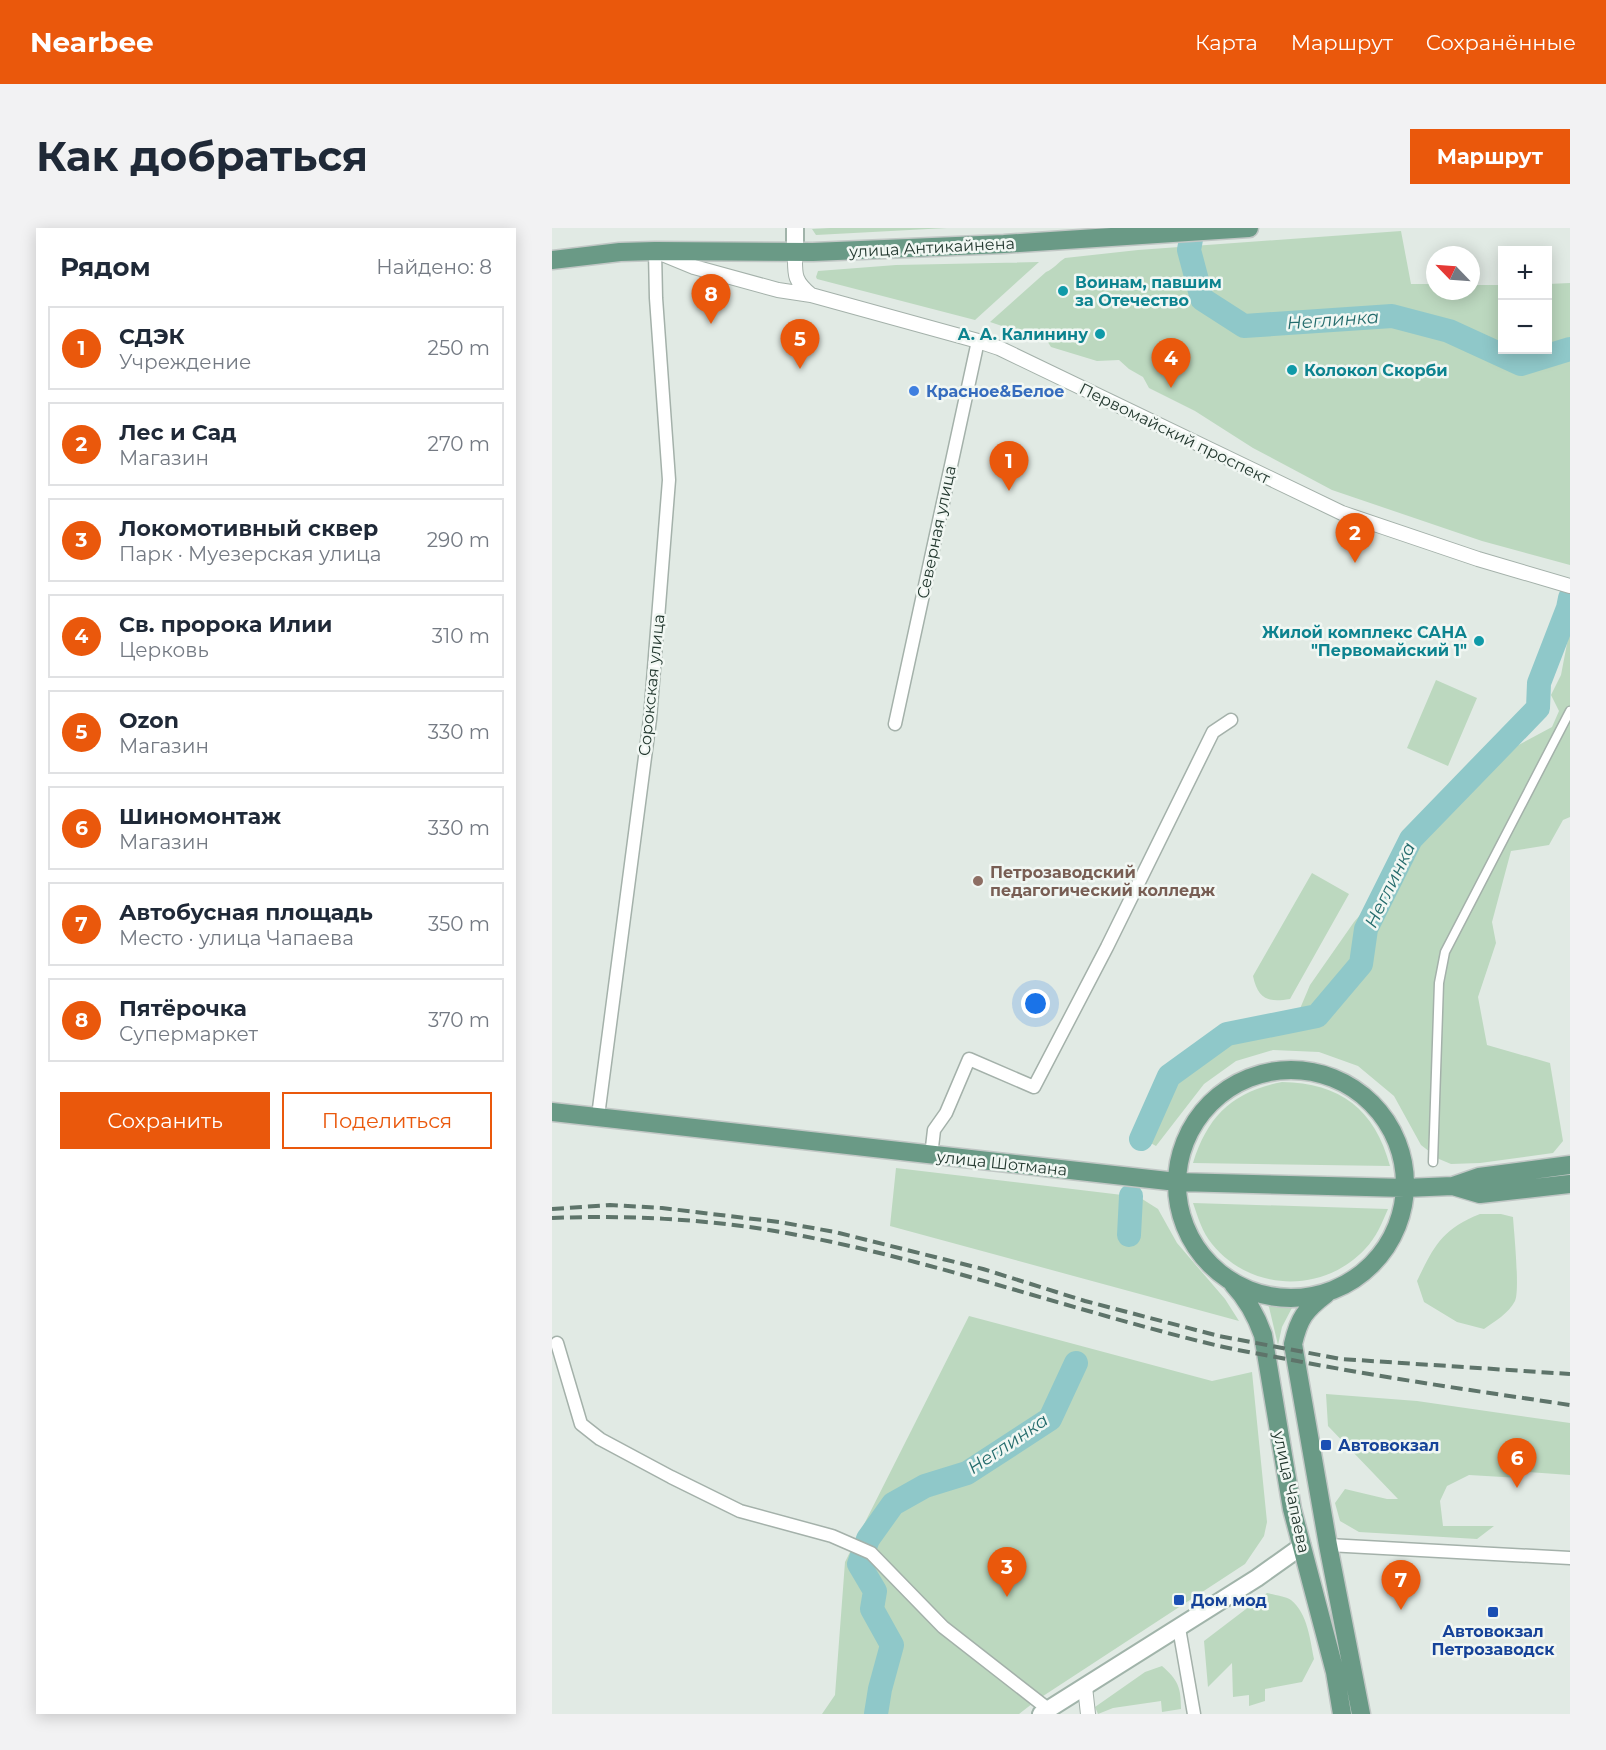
<!DOCTYPE html>
<html lang="ru">
<meta charset="utf-8">
<style>
body{margin:0;font-family:Montserrat,sans-serif;background:#f2f2f3;color:#1f2937}
.controls{position:absolute;right:18px;top:18px;display:grid;overflow:hidden;border-radius:0px;box-shadow:0 3px 15px #0003}
.controls button{width:54px;height:54px;display:grid;place-items:center;padding:0;border:0;border-bottom:2px solid #e0e1e3;background:#fff;color:#1f2937;font:30px sans-serif}
.compass{position:absolute;left:874px;top:18px;width:54px;height:54px;border-radius:50%;background:#fff;box-shadow:0 3px 15px #0003;rotate:295deg}
.you{position:absolute;left:484px;top:776px;width:21px;height:21px;margin:-15px;border:4px solid #fff;border-radius:50%;background:#1a73e8;box-shadow:0 0 0 9px #1a73e833}
.badge{display:grid;place-items:center;width:39px;height:39px;border-radius:50%;background:#ea580c;color:#fff;font-size:20px;font-weight:700}
.pin{position:absolute;translate:-50% -50px;filter:drop-shadow(0 2px 3px #0008)}
.pin::after{content:'';position:absolute;top:32px;width:21px;height:18px;background:inherit;clip-path:polygon(0 0,100% 0,50% 100%)}
.list{margin:0;padding:0;list-style:none}
h2{display:flex;justify-content:space-between;align-items:center;height:78px;margin:0;padding:0 24px;font-size:26px}
h2 small{font-size:20px;font-weight:400;color:#747a83}
.list li{display:grid;grid-template-columns:39px 1fr auto;gap:18px;align-items:center;box-sizing:border-box;height:84px;margin:0 12px 12px;padding:0 12px;border:2px solid #e0e1e3;border-radius:0px}
.list b{display:block;font-size:22px;white-space:nowrap}
.list p{margin:0;font-size:20px;white-space:nowrap;color:#747a83}
.list em{font-size:20px;font-style:normal;color:#747a83}
.actions{display:flex;gap:12px;padding:18px 24px}
.actions a{flex:1;padding:14px 0;border:2px solid #ea580c;border-radius:0px;text-align:center;font-size:21px;color:#ea580c}
.actions .main{background:#ea580c;color:#fff}
.map{position:relative;flex:none;width:1018px;height:1486px;overflow:hidden;border-radius:0px}
header{display:flex;align-items:center;gap:36px;box-sizing:border-box;height:84px;padding:0 30px;background:#ea580c;color:#fff}
header strong{font-size:28px}
nav{display:flex;gap:33px;margin-inline-start:auto;font-size:21px}
.intro{display:flex;align-items:center;justify-content:space-between;box-sizing:border-box;height:144px;padding:0 36px}
h1{margin:0;font-size:42px}
.button{padding:15px 27px;border-radius:0px;background:#ea580c;color:#fff;font-size:21px;font-weight:700}
main{display:flex;gap:36px;padding:0 36px}
aside{flex:1;background:#fff;border-radius:0px;box-shadow:0 3px 15px #0003}
.map>svg:first-child{display:block}
.green{fill:#bcd8bf}
.lines{fill:none;stroke-linecap:round;stroke-linejoin:round}
.river{stroke:#8fc8c9;stroke-width:24}
.pedestrian-casing{stroke:#a4b1aa;stroke-width:11}
.minor-casing{stroke:#a4b1aa;stroke-width:15}
.tertiary-casing{stroke:#a4b1aa;stroke-width:16}
.secondary-casing{stroke:#a1b4aa;stroke-width:20}
.primary-casing{stroke:#c1c7c5;stroke-width:21}
.pedestrian{stroke:#fff;stroke-width:8}
.minor{stroke:#fff;stroke-width:12}
.tertiary{stroke:#fff;stroke-width:14}
.secondary{stroke:#fff;stroke-width:16}
.primary{stroke:#6a9a86;stroke-width:18}
.rail{stroke:#5e746a;stroke-width:4;stroke-dasharray:12 6;stroke-linecap:butt}
.culture-dot{fill:#0f9aa8;stroke:#f1f7f3;stroke-width:2}
.shop-dot{fill:#3f7fe0;stroke:#f1f7f3;stroke-width:2}
.education-dot{fill:#8d6e63;stroke:#f1f7f3;stroke-width:2}
.transit-dot{fill:#1a4fb4;stroke:#f1f7f3;stroke-width:2}
.labels{text-anchor:middle;stroke-width:5;stroke-linejoin:round;paint-order:stroke}
.street-label{font-size:16px;fill:#23382f;stroke:#f1f7f3}
.culture-label{font-size:16px;font-weight:bold;fill:#0d838f;stroke:#f1f7f3;text-anchor:start}
.shop-label{font-size:16px;font-weight:bold;fill:#366cbe;stroke:#f1f7f3;text-anchor:start}
.education-label{font-size:16px;font-weight:bold;fill:#785e54;stroke:#f1f7f3;text-anchor:start}
.transit-label{font-size:16px;font-weight:bold;fill:#164399;stroke:#f1f7f3;text-anchor:start}
.water-label{font-size:18px;font-style:italic;fill:#256c6d;stroke:#f1f7f3}
</style>
<header>
<strong>Nearbee</strong>
<nav><a>Карта</a><a>Маршрут</a><a>Сохранённые</a></nav>
</header>
<div class="intro"><h1>Как добраться</h1><a class="button">Маршрут</a></div>
<main>
<aside>
<h2>Рядом<small>Найдено: 8</small></h2>
<ul class="list">
<li><span class="badge">1</span><div><b>СДЭК</b><p>Учреждение</p></div><em>250 m</em></li>
<li><span class="badge">2</span><div><b>Лес и Сад</b><p>Магазин</p></div><em>270 m</em></li>
<li><span class="badge">3</span><div><b>Локомотивный сквер</b><p>Парк · Муезерская улица</p></div><em>290 m</em></li>
<li><span class="badge">4</span><div><b>Св. пророка Илии</b><p>Церковь</p></div><em>310 m</em></li>
<li><span class="badge">5</span><div><b>Ozon</b><p>Магазин</p></div><em>330 m</em></li>
<li><span class="badge">6</span><div><b>Шиномонтаж</b><p>Магазин</p></div><em>330 m</em></li>
<li><span class="badge">7</span><div><b>Автобусная площадь</b><p>Место · улица Чапаева</p></div><em>350 m</em></li>
<li><span class="badge">8</span><div><b>Пятёрочка</b><p>Супермаркет</p></div><em>370 m</em></li>
</ul>
<div class="actions"><a class="main">Сохранить</a><a>Поделиться</a></div>
</aside>
<div class="map">
<svg width="1018" height="1486" viewBox="0 0 1018 1486">
<rect width="100%" height="100%" fill="#e1eae4"/>
<!-- green -->
<path class="green" d="M 278,0 L 395,0 L 264,7 L 260,1 Z
M 849,3 L 859,56 L 883,56 L 883,63 L 919,63 L 919,57 L 950,57 L 951,122 L 996,122 L 996,56 L 1018,55 L 1018,337 L 930,313 L 780,262 L 701,220 L 643,183 L 597,160 L 591,149 L 577,141 L 567,132 L 545,133 L 499,119 L 490,105 L 459,101 L 438,94 L 494,44 C 502,41 506,34 513,30 L 586,22 Z
M 487,34 L 423,92 L 265,51 L 264,49 L 266,43 L 344,37 Z
M 1018,400 L 1018,589 L 1011,592 L 997,617 L 959,623 L 940,694 L 944,715 L 926,769 L 935,817 L 998,835 L 1011,913 L 1001,925 L 928,935 L 899,936 L 887,931 L 869,917 L 842,868 L 806,838 L 767,824 L 721,822 L 684,833 L 652,856 L 604,918 L 593,912 L 619,853 L 660,823 L 747,783 L 758,757 L 802,694 L 829,663 L 843,633 L 860,606 L 887,573 L 908,573 L 946,528 L 1000,499 L 1007,483 L 999,467 L 1009,447 Z
M 884,452 L 925,470 L 896,538 L 855,520 Z
M 760,645 L 797,666 L 738,771 C 716,775 706,771 701,748 Z
M 730,854 C 788,855 823,881 838,938 L 641,935 C 656,887 681,864 730,854 Z
M 344,940 L 587,969 L 606,981 L 625,1015 L 673,1071 L 687,1093 L 338,998 Z
M 641,975 L 836,981 C 830,995 824,1010 813,1021 C 771,1066 699,1064 660,1016 C 650,1004 646,989 641,975 Z
M 928,986 L 949,986 L 961,989 C 962,1004 968,1062 963,1073 C 957,1085 942,1094 932,1101 L 905,1094 L 872,1074 L 865,1053 C 882,1018 890,1001 928,986 Z
M 712,1070 L 721,1074 L 743,1074 L 730,1099 L 726,1117 L 717,1079 Z
M 417,1088 L 660,1153 L 700,1144 L 715,1294 L 712,1308 L 693,1336 L 485,1472 L 467,1486 L 270,1486 L 283,1467 L 293,1334 Z
M 774,1166 L 865,1173 L 1018,1195 L 1018,1247 L 976,1244 L 968,1250 L 917,1247 L 895,1258 L 888,1273 L 891,1298 L 942,1298 L 925,1311 L 807,1304 L 788,1293 L 783,1275 L 793,1261 L 835,1271 L 846,1271 L 776,1198 Z
M 715,1365 C 722,1367 733,1368 739,1372 C 756,1386 758,1412 762,1431 L 750,1454 L 713,1461 L 713,1473 L 697,1478 L 697,1467 L 681,1469 L 680,1435 L 656,1459 L 652,1413 Z
M 610,1438 C 626,1452 629,1459 629,1481 L 610,1484 L 609,1473 L 561,1480 L 546,1486 L 543,1479 L 593,1444 Z"/>
<g class="lines">
<!-- river -->
<path class="river" d="M 641,0 L 637,22 L 650,71 L 692,98 L 840,88 L 897,103 L 969,136 L 1018,121
M 589,911 L 617,848 L 675,806 L 765,788 L 809,736 L 814,701 L 859,611 L 986,480 L 987,455 L 1016,380 L 1018,370
M 577,1007 L 579,968
M 324,1486 L 328,1461 L 340,1417 L 320,1381 L 323,1363 L 307,1336 L 316,1311 L 341,1276 L 373,1258 L 415,1245 L 498,1191 L 524,1135"/>
<defs>
<path id="pedestrian" d="M 881,934 L 887,755 L 893,724 L 1018,483"/>
<path id="minor" d="M 343,496 L 426,113
M 46,888 L 98,491 L 117,252 L 104,70 L 103,23
M 379,928 L 382,902 L 394,885 L 417,831 L 482,859 L 555,719 L 661,504 L 679,492
M 5,1115 L 29,1196 L 48,1211 L 119,1249 L 188,1283 L 280,1308 L 319,1325 L 391,1399 L 496,1481
M 776,1317 L 1018,1330
M 627,1400 L 642,1486"/>
<path id="tertiary" d="M 243,24 C 243,46 241,52 259,67
M 108,25 L 142,39 L 226,62 L 259,67 L 426,113 L 447,120 L 790,285 L 926,331 L 1018,358
M 533,1459 L 536,1486"/>
<path id="secondary" d="M 243,24 L 243,0
M 489,1486 L 705,1350 L 750,1318"/>
<path id="primary" d="M 0,32 L 68,24 L 103,23 L 261,24 L 452,16 L 697,0
M625 956a114 114 0 1 1 228 0a114 114 0 1 1-228 0Z
M 0,884 L 625,954 L 853,960 L 901,958 L 928,966 L 1018,956
M 901,958 L 927,949 L 1018,937
M 681,1056 C 696,1072 704,1087 711,1107 L 740,1281 L 783,1444 L 790,1486
M 774,1066 C 753,1082 747,1090 741,1116 L 776,1317 L 809,1486"/>
</defs>
<!-- pedestrian casing -->
<use href="#pedestrian" class="pedestrian-casing"/>
<!-- minor casing -->
<use href="#minor" class="minor-casing"/>
<!-- tertiary casing -->
<use href="#tertiary" class="tertiary-casing"/>
<!-- secondary casing -->
<use href="#secondary" class="secondary-casing"/>
<!-- primary casing -->
<use href="#primary" class="primary-casing"/>
<!-- pedestrian -->
<use href="#pedestrian" class="pedestrian"/>
<!-- minor -->
<use href="#minor" class="minor"/>
<!-- tertiary -->
<use href="#tertiary" class="tertiary"/>
<!-- secondary -->
<use href="#secondary" class="secondary"/>
<!-- primary -->
<use href="#primary" class="primary"/>
<!-- rail -->
<path class="rail" d="M 0,981 L 58,977 L 110,980 L 227,994 L 283,1004 L 431,1041 L 533,1073 L 667,1108 L 789,1131 L 1018,1146
M 0,990 C 76,987 154,991 229,1004 C 376,1030 518,1082 663,1117 C 688,1123 714,1127 740,1132 C 832,1150 925,1163 1018,1177"/>
</g>
<!-- markers -->
<g class="culture-dot">
<circle cx="511" cy="63" r="6"/>
<circle cx="548" cy="106" r="6"/>
<circle cx="740" cy="142" r="6"/>
<circle cx="927" cy="413" r="6"/>
</g>
<circle class="shop-dot" cx="362" cy="163" r="6"/>
<circle class="education-dot" cx="426" cy="653" r="6"/>
<g class="transit-dot">
<rect x="768" y="1211" width="12" height="12" rx="3"/>
<rect x="621" y="1366" width="12" height="12" rx="3"/>
<rect x="935" y="1378" width="12" height="12" rx="3"/>
</g>
<g class="labels">
<!-- street labels -->
<g class="street-label">
<text transform="translate(380 19) rotate(-3)" y="6">улица Антикайнена</text>
<text transform="translate(623 205) rotate(26)" y="6">Первомайский проспект</text>
<text transform="translate(384 304) rotate(-78)" y="6">Северная улица</text>
<text transform="translate(99 457) rotate(-84)" y="6">Сорокская улица</text>
<text transform="translate(450 935) rotate(6)" y="6">улица Шотмана</text>
<text transform="translate(740 1264) rotate(78)" y="6">улица Чапаева</text>
</g>
<!-- culture labels -->
<g class="culture-label">
<text x="523" y="60">Воинам, павшим<tspan x="523" dy="18">за Отечество</tspan></text>
<text x="536" y="112" text-anchor="end">А. А. Калинину</text>
<text x="752" y="148">Колокол Скорби</text>
<text x="915" y="410" text-anchor="end">Жилой комплекс САНА<tspan x="915" dy="18">"Первомайский 1"</tspan></text>
</g>
<!-- shop labels -->
<g class="shop-label">
<text x="374" y="169">Красное&amp;Белое</text>
</g>
<!-- education labels -->
<g class="education-label">
<text x="438" y="650">Петрозаводский<tspan x="438" dy="18">педагогический колледж</tspan></text>
</g>
<!-- transit labels -->
<g class="transit-label">
<text x="786" y="1223">Автовокзал</text>
<text x="639" y="1378">Дом мод</text>
<text x="941" y="1409" text-anchor="middle">Автовокзал<tspan x="941" dy="18">Петрозаводск</tspan></text>
</g>
<!-- water labels -->
<g class="water-label">
<text transform="translate(781 92) rotate(-4)" y="6">Неглинка</text>
<text transform="translate(838 657) rotate(-64)" y="6">Неглинка</text>
<text transform="translate(456 1216) rotate(-34)" y="6">Неглинка</text>
</g>
</g>
</svg>
<div class="controls">
<button>+</button>
<button>−</button>
</div>
<svg class="compass" viewBox="-18 -18 36 36"><path d="M0-13l5 13h-10z" fill="#e53935"/><path d="M0 13l5-13h-10z" fill="#747a83"/></svg>
<div class="you"></div>
<div class="pin badge" style="left:457px;top:263px">1</div>
<div class="pin badge" style="left:803px;top:335px">2</div>
<div class="pin badge" style="left:455px;top:1369px">3</div>
<div class="pin badge" style="left:619px;top:160px">4</div>
<div class="pin badge" style="left:248px;top:141px">5</div>
<div class="pin badge" style="left:965px;top:1260px">6</div>
<div class="pin badge" style="left:849px;top:1382px">7</div>
<div class="pin badge" style="left:159px;top:96px">8</div>
</div>
</main>
